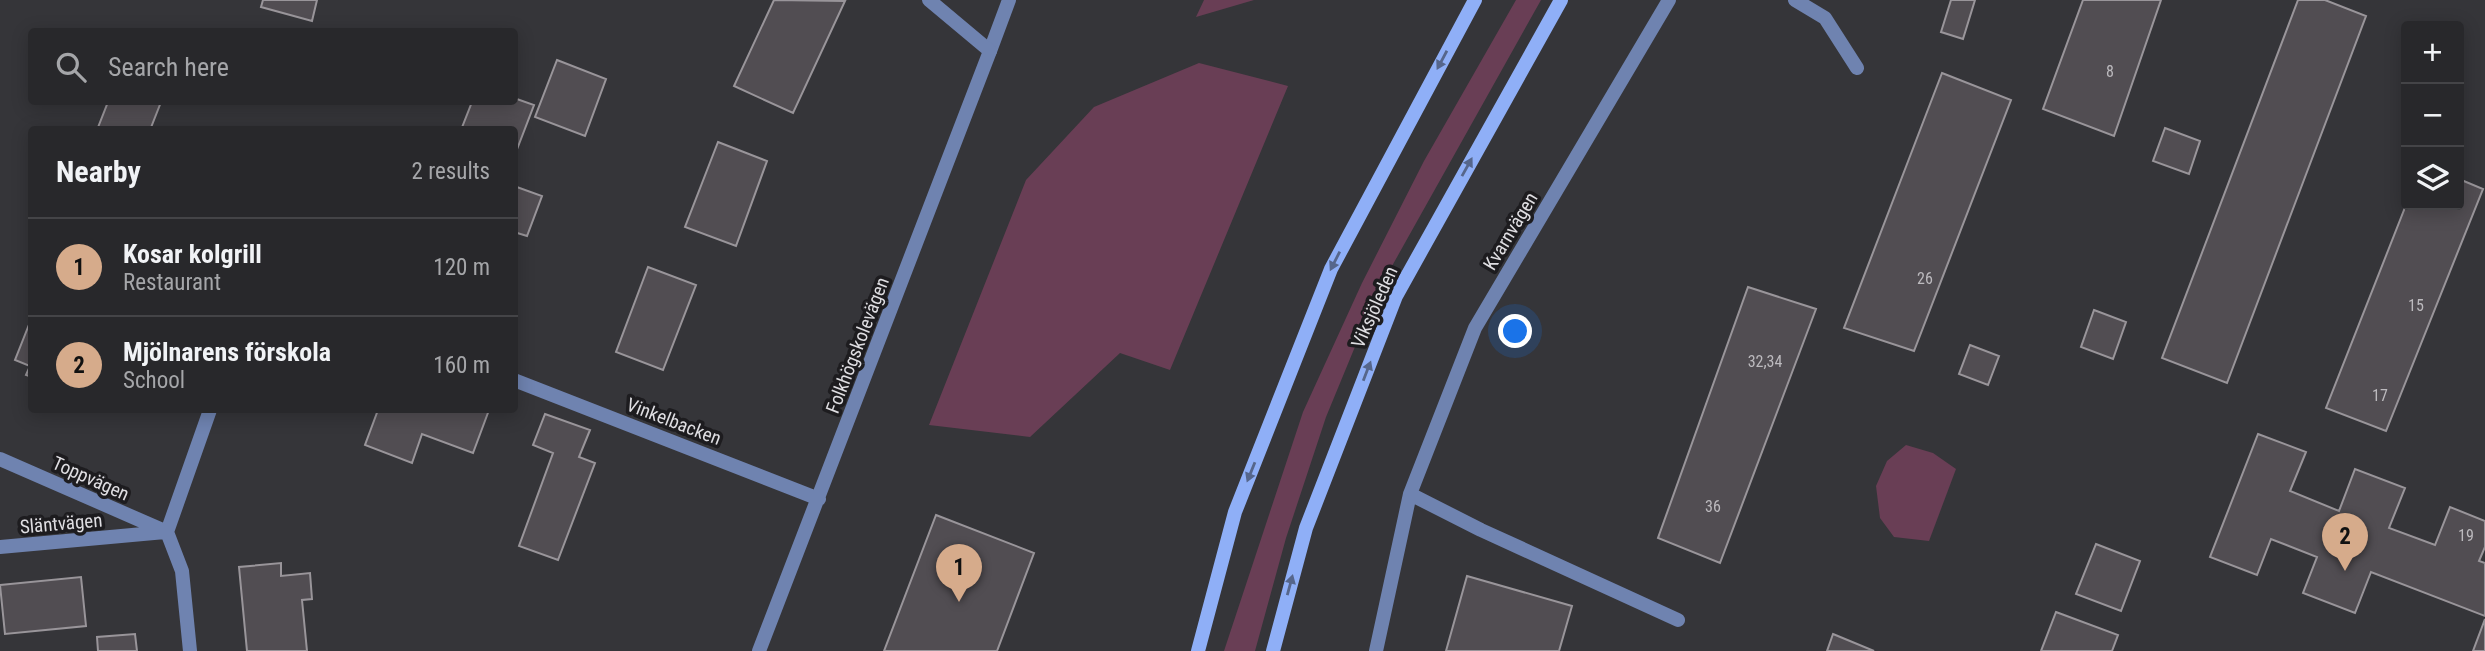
<!DOCTYPE html>
<meta charset="utf-8">
<style>
body{margin:0;font-family:"Roboto Condensed",sans-serif;background:#343437;color:#f1f3f6}
.controls{position:absolute;right:21px;top:21px;display:grid;overflow:hidden;border-radius:7px;box-shadow:0 4px 18px #0003}
.controls button{width:63px;height:63px;display:grid;place-items:center;padding:0;border:0;border-bottom:2px solid #444447;background:#28282b;color:#f1f3f6;font:35px sans-serif}
.you{position:absolute;left:1516px;top:332px;width:24px;height:24px;margin:-18px;border:5px solid #fff;border-radius:50%;background:#1a73e8;box-shadow:0 0 0 10px #1a73e833}
.badge{display:grid;place-items:center;width:46px;height:46px;border-radius:50%;background:#d6ab8b;color:#111;font-size:23px;font-weight:700}
.pin{position:absolute;translate:-50% -58px;filter:drop-shadow(0 2px 4px #0008)}
.pin::after{content:'';position:absolute;top:37px;width:24px;height:21px;background:inherit;clip-path:polygon(0 0,100% 0,50% 100%)}
.list{margin:0;padding:0;list-style:none}
h2{display:flex;justify-content:space-between;align-items:center;height:91px;margin:0;padding:0 28px;font-size:30px}
h2 small{font-size:23px;font-weight:400;color:#a5a6a9}
.list li{display:grid;grid-template-columns:46px 1fr auto;gap:21px;align-items:center;box-sizing:border-box;height:98px;padding:0 28px;border-top:2px solid #444447}
.list b{display:block;font-size:26px;white-space:nowrap}
.list p{margin:0;font-size:23px;white-space:nowrap;color:#a5a6a9}
.list em{font-size:23px;font-style:normal;color:#a5a6a9}
.icon{flex:none;width:38px;height:38px;fill:none;stroke:currentColor;stroke-width:2;stroke-linecap:round;stroke-linejoin:round}
.map{position:relative;flex:none;width:2485px;height:651px;overflow:hidden}
.search{position:absolute;background:#28282b;box-shadow:0 4px 18px #0003;left:28px;top:28px;width:490px;height:77px;display:flex;align-items:center;gap:18px;box-sizing:border-box;padding:0 24px;border-radius:7px;color:#a5a6a9;font-size:26px}
.panel{position:absolute;background:#28282b;box-shadow:0 4px 18px #0003;left:28px;top:126px;width:490px;height:287px;border-radius:7px}
.map>svg:first-child{display:block}
.green{fill:#693e55}
.building{fill:#514d52;stroke:#99959a;stroke-width:2}
.lines{fill:none;stroke-linecap:round;stroke-linejoin:round}
.service{stroke:#6f83b0;stroke-width:14}
.minor{stroke:#6f83b0;stroke-width:14}
.secondary{stroke:#8faff7;stroke-width:14}
.oneway{fill:#56668b}
.labels{text-anchor:middle;stroke-width:7;stroke-linejoin:round;paint-order:stroke}
.number-label{font-size:16px;fill:#bcbabe}
.street-label{font-size:19px;fill:#dfdee2;stroke:#1d1c1f}
</style>
<div class="map">
<svg width="2485" height="651" viewBox="0 0 2485 651">
<rect width="100%" height="100%" fill="#353539"/>
<!-- green -->
<path class="green" d="M 1204,0 L 1254,0 L 1196,17 Z
M 1516,0 L 1541,0 L 1378,291 L 1326,417 L 1286,538 L 1255,651 L 1224,651 L 1303,412 L 1362,283 L 1424,161 Z
M 1199,63 L 1288,86 L 1170,370 L 1120,353 L 1030,437 L 929,425 L 1026,180 L 1094,107 Z
M 1906,445 L 1933,453 L 1956,469 L 1929,541 L 1894,537 L 1880,518 L 1876,486 L 1887,461 Z"/>
<!-- building -->
<path class="building" d="M 263,0 L 317,0 L 312,21 L 261,7 Z
M 774,0 L 845,1 L 793,113 L 734,86 Z
M 1951,0 L 1975,0 L 1963,39 L 1941,32 Z
M 2083,0 L 2161,0 L 2114,136 L 2043,109 Z
M 2298,0 L 2325,0 L 2366,16 L 2227,383 L 2162,358 Z
M 557,60 L 606,79 L 585,136 L 535,117 Z
M 1942,73 L 2011,100 L 1914,351 L 1844,328 Z
M 514,98 L 534,105 L 516,152 L 514,130 L 461,130 L 472,102 L 514,102 Z
M 108,102 L 161,102 L 150,130 L 97,130 Z
M 2165,128 L 2200,141 L 2189,174 L 2153,161 Z
M 718,142 L 767,161 L 736,246 L 685,227 Z
M 2459,179 L 2483,189 L 2386,431 L 2326,408 L 2406,205 L 2459,205 Z
M 514,186 L 542,196 L 527,236 L 514,232 Z
M 648,267 L 696,285 L 663,370 L 616,352 Z
M 1748,287 L 1816,309 L 1720,563 L 1658,538 Z
M 2094,310 L 2126,322 L 2113,359 L 2081,347 Z
M 32,317 L 32,377 L 26,375 L 30,366 L 15,360 Z
M 1970,345 L 1999,356 L 1988,385 L 1959,374 Z
M 378,410 L 489,410 L 473,453 L 422,434 L 412,463 L 365,445 Z
M 545,414 L 590,430 L 579,457 L 595,463 L 558,560 L 519,546 L 553,453 L 533,445 Z
M 2258,434 L 2306,452 L 2290,491 L 2339,511 L 2355,469 L 2405,488 L 2389,528 L 2435,545 L 2450,507 L 2485,521 L 2485,547 L 2479,561 L 2485,563 L 2485,616 L 2371,572 L 2355,613 L 2303,593 L 2317,557 L 2271,539 L 2257,575 L 2210,557 Z
M 936,515 L 1034,553 L 997,651 L 884,651 Z
M 2096,544 L 2140,561 L 2121,611 L 2076,594 Z
M 281,563 L 281,576 L 310,573 L 312,599 L 302,600 L 307,651 L 247,651 L 239,567 Z
M 1467,576 L 1572,606 L 1559,651 L 1446,651 Z
M 81,577 L 86,626 L 5,634 L 0,585 Z
M 2056,612 L 2118,635 L 2112,651 L 2041,651 Z
M 2485,619 L 2485,651 L 2473,651 Z
M 135,634 L 137,651 L 98,651 L 97,637 Z
M 1833,634 L 1874,651 L 1827,651 Z"/>
<g class="lines">
<!-- service -->
<path class="service" d="M 1795,0 L 1825,18 L 1857,68
M 990,51 L 1009,0
M 1410,494 L 1481,530 L 1678,620
M 1376,651 L 1410,494 L 1475,328 L 1669,0"/>
<!-- minor -->
<path class="minor" d="M 514,380 L 819,499
M 0,459 L 167,532
M 0,547 L 165,532
M 190,651 L 182,571 L 167,532 L 210,410
M 759,651 L 990,51 L 929,0"/>
<!-- secondary -->
<path class="secondary" d="M 1198,651 L 1235,512 L 1331,269 L 1475,0
M 1273,651 L 1306,528 L 1396,296 L 1561,0"/>
</g>
<!-- one-way arrows -->
<defs><path id="oneway-solid" d="M-6-.8H1V-3.2L6.5 0L1 3.2V.8H-6Z" transform="scale(1.75)"/></defs>
<g class="oneway">
<use href="#oneway-solid" transform="translate(1442 60) rotate(118)"/>
<use href="#oneway-solid" transform="translate(1467 167) rotate(-61)"/>
<use href="#oneway-solid" transform="translate(1335 261) rotate(117)"/>
<use href="#oneway-solid" transform="translate(1367 371) rotate(-69)"/>
<use href="#oneway-solid" transform="translate(1251 472) rotate(112)"/>
<use href="#oneway-solid" transform="translate(1290 585) rotate(-75)"/>
</g>
<g class="labels">
<!-- number labels -->
<g class="number-label">
<text x="2110" y="77">8</text>
<text x="1925" y="284">26</text>
<text x="2416" y="311">15</text>
<text x="1765" y="367">32,34</text>
<text x="2380" y="401">17</text>
<text x="1713" y="512">36</text>
<text x="2466" y="541">19</text>
</g>
<!-- street labels -->
<g class="street-label">
<text transform="translate(1510 231) rotate(-59)" y="7">Kvarnvägen</text>
<text transform="translate(1374 307) rotate(-66)" y="7">Viksjöleden</text>
<text transform="translate(857 345) rotate(-69)" y="7">Folkhögskolevägen</text>
<text transform="translate(674 421) rotate(21)" y="7">Vinkelbacken</text>
<text transform="translate(91 478) rotate(24)" y="7">Toppvägen</text>
<text transform="translate(61 523) rotate(-5)" y="7">Släntvägen</text>
</g>
</g>
</svg>
<div class="controls">
<button>+</button>
<button>−</button>
<button><svg class="icon" aria-label="layers" viewBox="0 0 24 24"><path d="M12 4l9 5-9 5-9-5zM3 14l9 5 9-5"/></svg></button>
</div>
<div class="you"></div>
<div class="pin badge" style="left:959px;top:602px">1</div>
<div class="pin badge" style="left:2345px;top:571px">2</div>
<div class="search"><svg class="icon" aria-label="search" viewBox="0 0 24 24"><circle cx="10" cy="10" r="6"/><path d="M15 15l6 6"/></svg>Search here</div>
<section class="panel">
<h2>Nearby<small>2 results</small></h2>
<ul class="list">
<li><span class="badge">1</span><div><b>Kosar kolgrill</b><p>Restaurant</p></div><em>120 m</em></li>
<li><span class="badge">2</span><div><b>Mjölnarens förskola</b><p>School</p></div><em>160 m</em></li>
</ul>
</section>
</div>
